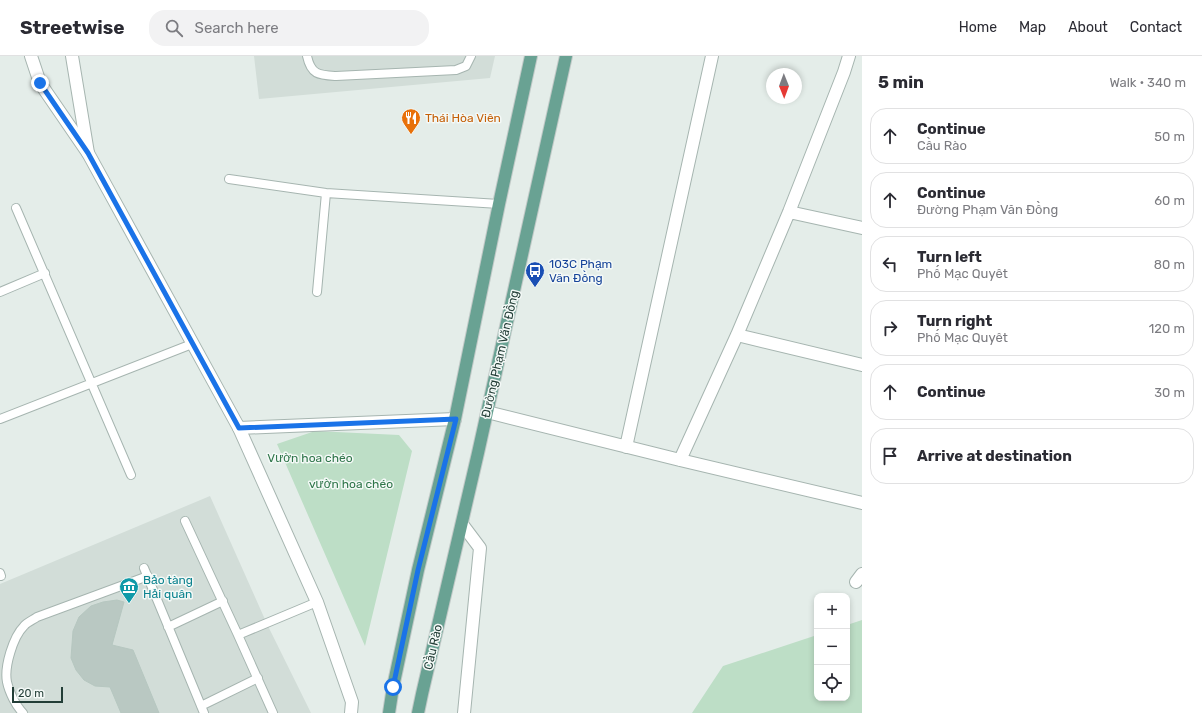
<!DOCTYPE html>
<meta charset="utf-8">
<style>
body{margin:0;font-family:Rubik,sans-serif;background:#f2f2f3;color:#2b2b33}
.controls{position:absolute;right:12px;bottom:12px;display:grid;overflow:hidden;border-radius:8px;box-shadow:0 2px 6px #0003}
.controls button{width:36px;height:36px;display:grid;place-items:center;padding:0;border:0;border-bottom:1px solid #e1e1e2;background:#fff;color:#2b2b33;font:20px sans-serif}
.compass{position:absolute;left:766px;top:12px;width:36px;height:36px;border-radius:50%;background:#fff;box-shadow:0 2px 6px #0003;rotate:179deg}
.scale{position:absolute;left:12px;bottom:10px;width:51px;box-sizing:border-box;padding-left:4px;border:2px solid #233e37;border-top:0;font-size:11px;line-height:14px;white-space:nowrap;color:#233e37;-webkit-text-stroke:3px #f4f9f7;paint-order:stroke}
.stop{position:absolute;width:12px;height:12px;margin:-9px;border:3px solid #1a73e8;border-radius:50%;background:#fff}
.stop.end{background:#1a73e8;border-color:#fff;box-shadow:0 1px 4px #0008}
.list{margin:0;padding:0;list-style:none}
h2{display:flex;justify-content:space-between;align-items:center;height:52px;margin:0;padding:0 16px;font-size:17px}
h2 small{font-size:13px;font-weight:400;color:#7c7c81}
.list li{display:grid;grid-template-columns:26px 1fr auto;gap:12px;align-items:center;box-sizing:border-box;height:56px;margin:0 8px 8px;padding:0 8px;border:1px solid #e1e1e2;border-radius:16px}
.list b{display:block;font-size:15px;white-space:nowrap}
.list p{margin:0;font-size:13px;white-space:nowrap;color:#7c7c81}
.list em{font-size:13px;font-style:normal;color:#7c7c81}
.icon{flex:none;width:22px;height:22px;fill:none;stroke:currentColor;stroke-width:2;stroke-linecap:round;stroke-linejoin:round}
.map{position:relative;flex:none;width:862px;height:657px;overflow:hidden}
header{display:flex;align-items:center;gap:24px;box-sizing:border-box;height:56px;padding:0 20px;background:#fff;border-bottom:1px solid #e1e1e2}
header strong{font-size:19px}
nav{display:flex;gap:22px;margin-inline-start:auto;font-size:14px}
.search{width:280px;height:36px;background:#f2f2f3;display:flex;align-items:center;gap:10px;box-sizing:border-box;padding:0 14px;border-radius:16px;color:#7c7c81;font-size:15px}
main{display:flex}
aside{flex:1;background:#fff}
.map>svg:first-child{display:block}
.built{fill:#d2ddd8}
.green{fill:#bddec6}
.building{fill:#b9c8c2;stroke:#b6c7c0}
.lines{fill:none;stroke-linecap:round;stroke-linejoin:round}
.service-casing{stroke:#a6b5b0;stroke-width:10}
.minor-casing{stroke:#a6b5b0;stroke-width:14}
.tertiary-casing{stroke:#a6b5b0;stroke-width:14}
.primary-casing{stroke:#c1c9c7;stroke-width:14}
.service{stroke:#fff;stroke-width:8}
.minor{stroke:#fff;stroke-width:12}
.tertiary{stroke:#fff;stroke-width:12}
.primary{stroke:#69a293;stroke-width:12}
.route{stroke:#1a73e8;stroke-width:5}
.labels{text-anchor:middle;stroke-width:3;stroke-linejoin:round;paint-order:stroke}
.food-label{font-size:12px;fill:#c56008;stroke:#f4f9f7;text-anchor:start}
.transit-label{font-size:12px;fill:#164399;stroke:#f4f9f7;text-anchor:start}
.street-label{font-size:12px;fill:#233e37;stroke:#f4f9f7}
.park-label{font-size:12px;fill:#2e7549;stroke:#f4f9f7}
.culture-label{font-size:12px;fill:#0d838f;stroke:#f4f9f7;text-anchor:start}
</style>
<header>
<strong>Streetwise</strong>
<div class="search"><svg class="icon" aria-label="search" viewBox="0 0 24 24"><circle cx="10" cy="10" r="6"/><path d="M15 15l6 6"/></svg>Search here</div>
<nav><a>Home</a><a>Map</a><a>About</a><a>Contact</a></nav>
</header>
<main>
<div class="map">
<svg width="862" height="657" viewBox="0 0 862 657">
<rect width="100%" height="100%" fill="#e4ede9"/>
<!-- built -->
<path class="built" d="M 254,0 L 495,0 L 490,22 L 259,43 Z
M 210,440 L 267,568 L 311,657 L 0,657 L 0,528 Z"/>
<!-- green -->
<path class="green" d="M 315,375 L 399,379 L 412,395 L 365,590 L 277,388 Z
M 862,564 L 862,657 L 692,657 L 723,610 L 817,579 L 817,642 L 847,642 L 847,569 Z"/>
<!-- building -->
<path class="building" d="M 117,544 L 124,546 L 112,589 L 133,594 L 159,657 L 121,657 L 110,631 L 95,630 L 84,624 L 76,614 L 71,602 L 73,575 L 79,561 L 91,550 L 103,546 Z"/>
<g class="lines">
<defs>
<path id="service" d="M 307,0 C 311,19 319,19 336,20 L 456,14 L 466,10 L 471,0
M 229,123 L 326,137 L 499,148
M 16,152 L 131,419
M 0,236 L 45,217
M 317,236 L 326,137
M 0,363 L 192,288
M 185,465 L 238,579 L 317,546
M 144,512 L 204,657
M 0,517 L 1,520
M 168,571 L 223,545
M 238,579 L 273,657
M 201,650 L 258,622
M 23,657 C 16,650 9,636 7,626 C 4,611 13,581 24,570 C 27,566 33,564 37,561 L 148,520"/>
<path id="minor" d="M 31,0 L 40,27 L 88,97
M 789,156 L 862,172
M 737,279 L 862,309
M 487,356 L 680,404 L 862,447
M 239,372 L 317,546 L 352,646 L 351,657
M 626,391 L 712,0
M 680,404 L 737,279 L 789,156 L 844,16 L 849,0
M 462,468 L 480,492 L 464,657
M 856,526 L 862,518"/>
<path id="tertiary" d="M 72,0 L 88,97 L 239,372 L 455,363"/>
<path id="primary" d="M 389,657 L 393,631 L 418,514 L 455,363 L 499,148 L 531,0
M 418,657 L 422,638 L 478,397 L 566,0"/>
</defs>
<!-- service casing -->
<use href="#service" class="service-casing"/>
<!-- minor casing -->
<use href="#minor" class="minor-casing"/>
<!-- tertiary casing -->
<use href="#tertiary" class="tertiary-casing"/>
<!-- primary casing -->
<use href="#primary" class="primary-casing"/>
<!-- service -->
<use href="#service" class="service"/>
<!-- minor -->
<use href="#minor" class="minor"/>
<!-- tertiary -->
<use href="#tertiary" class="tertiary"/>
<!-- primary -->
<use href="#primary" class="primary"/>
</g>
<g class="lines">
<!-- route -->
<path class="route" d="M 40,27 L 88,97 L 239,372 L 456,363 L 418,514 L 393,631"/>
</g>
<!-- icons -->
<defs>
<symbol id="restaurant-pin" viewBox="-11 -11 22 30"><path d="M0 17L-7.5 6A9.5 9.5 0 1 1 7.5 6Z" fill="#e8710a" stroke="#f4f9f7"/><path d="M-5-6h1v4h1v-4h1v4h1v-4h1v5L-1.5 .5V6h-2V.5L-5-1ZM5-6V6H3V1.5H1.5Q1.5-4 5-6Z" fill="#fff"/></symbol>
<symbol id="bus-pin" viewBox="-11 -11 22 30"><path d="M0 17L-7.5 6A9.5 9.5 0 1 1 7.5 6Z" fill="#1a4fb4" stroke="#f4f9f7"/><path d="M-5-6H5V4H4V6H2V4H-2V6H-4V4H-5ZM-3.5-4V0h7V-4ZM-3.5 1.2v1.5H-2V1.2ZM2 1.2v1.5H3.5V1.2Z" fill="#fff"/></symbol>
<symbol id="museum-pin" viewBox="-11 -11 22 30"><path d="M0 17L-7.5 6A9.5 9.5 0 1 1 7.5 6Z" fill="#0f9aa8" stroke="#f4f9f7"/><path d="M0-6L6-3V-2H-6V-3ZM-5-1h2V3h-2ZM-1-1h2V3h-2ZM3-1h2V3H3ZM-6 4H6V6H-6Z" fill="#fff"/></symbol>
</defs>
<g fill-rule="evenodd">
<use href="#restaurant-pin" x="400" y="51" width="22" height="30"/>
<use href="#bus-pin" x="524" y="204" width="22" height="30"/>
<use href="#museum-pin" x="118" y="520" width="22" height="30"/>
</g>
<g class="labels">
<!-- food labels -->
<g class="food-label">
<text x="425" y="66">Thái Hòa Viên</text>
</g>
<!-- transit labels -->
<g class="transit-label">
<text x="549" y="212">103C Phạm<tspan x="549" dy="14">Văn Đồng</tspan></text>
</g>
<!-- street labels -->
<g class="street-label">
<text transform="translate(500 298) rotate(-77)" y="4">Đường Phạm Văn Đồng</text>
<text transform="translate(433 591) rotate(-77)" y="4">Cầu Rào</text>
</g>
<!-- park labels -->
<g class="park-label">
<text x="310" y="406">Vườn hoa chéo</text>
<text x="351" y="432">vườn hoa chéo</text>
</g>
<!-- culture labels -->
<g class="culture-label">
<text x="143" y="528">Bảo tàng<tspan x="143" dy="14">Hải quân</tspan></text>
</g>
</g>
</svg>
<div class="controls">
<button>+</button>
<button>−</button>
<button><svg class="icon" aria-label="locate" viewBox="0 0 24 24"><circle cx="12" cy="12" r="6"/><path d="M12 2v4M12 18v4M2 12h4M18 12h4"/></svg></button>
</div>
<svg class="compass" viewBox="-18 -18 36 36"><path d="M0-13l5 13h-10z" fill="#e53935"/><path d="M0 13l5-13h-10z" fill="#7c7c81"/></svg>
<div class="scale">20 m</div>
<div class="stop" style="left:393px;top:631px"></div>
<div class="stop end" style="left:40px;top:27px"></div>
</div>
<aside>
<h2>5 min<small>Walk · 340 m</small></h2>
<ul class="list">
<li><svg class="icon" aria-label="ahead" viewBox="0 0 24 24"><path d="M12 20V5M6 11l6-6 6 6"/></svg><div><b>Continue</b><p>Cầu Rào</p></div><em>50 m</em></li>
<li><svg class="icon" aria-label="ahead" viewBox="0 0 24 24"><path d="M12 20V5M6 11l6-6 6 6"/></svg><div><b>Continue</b><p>Đường Phạm Văn Đồng</p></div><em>60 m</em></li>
<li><svg class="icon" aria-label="left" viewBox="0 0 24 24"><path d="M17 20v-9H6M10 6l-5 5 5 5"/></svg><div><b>Turn left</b><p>Phố Mạc Quyêt</p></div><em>80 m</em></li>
<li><svg class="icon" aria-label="right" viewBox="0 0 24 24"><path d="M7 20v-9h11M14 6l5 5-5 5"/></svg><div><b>Turn right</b><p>Phố Mạc Quyêt</p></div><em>120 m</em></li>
<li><svg class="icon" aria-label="ahead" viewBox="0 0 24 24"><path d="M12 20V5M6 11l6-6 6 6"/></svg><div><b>Continue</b></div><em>30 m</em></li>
<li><svg class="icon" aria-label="arrive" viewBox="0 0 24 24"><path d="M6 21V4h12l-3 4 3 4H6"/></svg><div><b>Arrive at destination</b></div></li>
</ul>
</aside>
</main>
